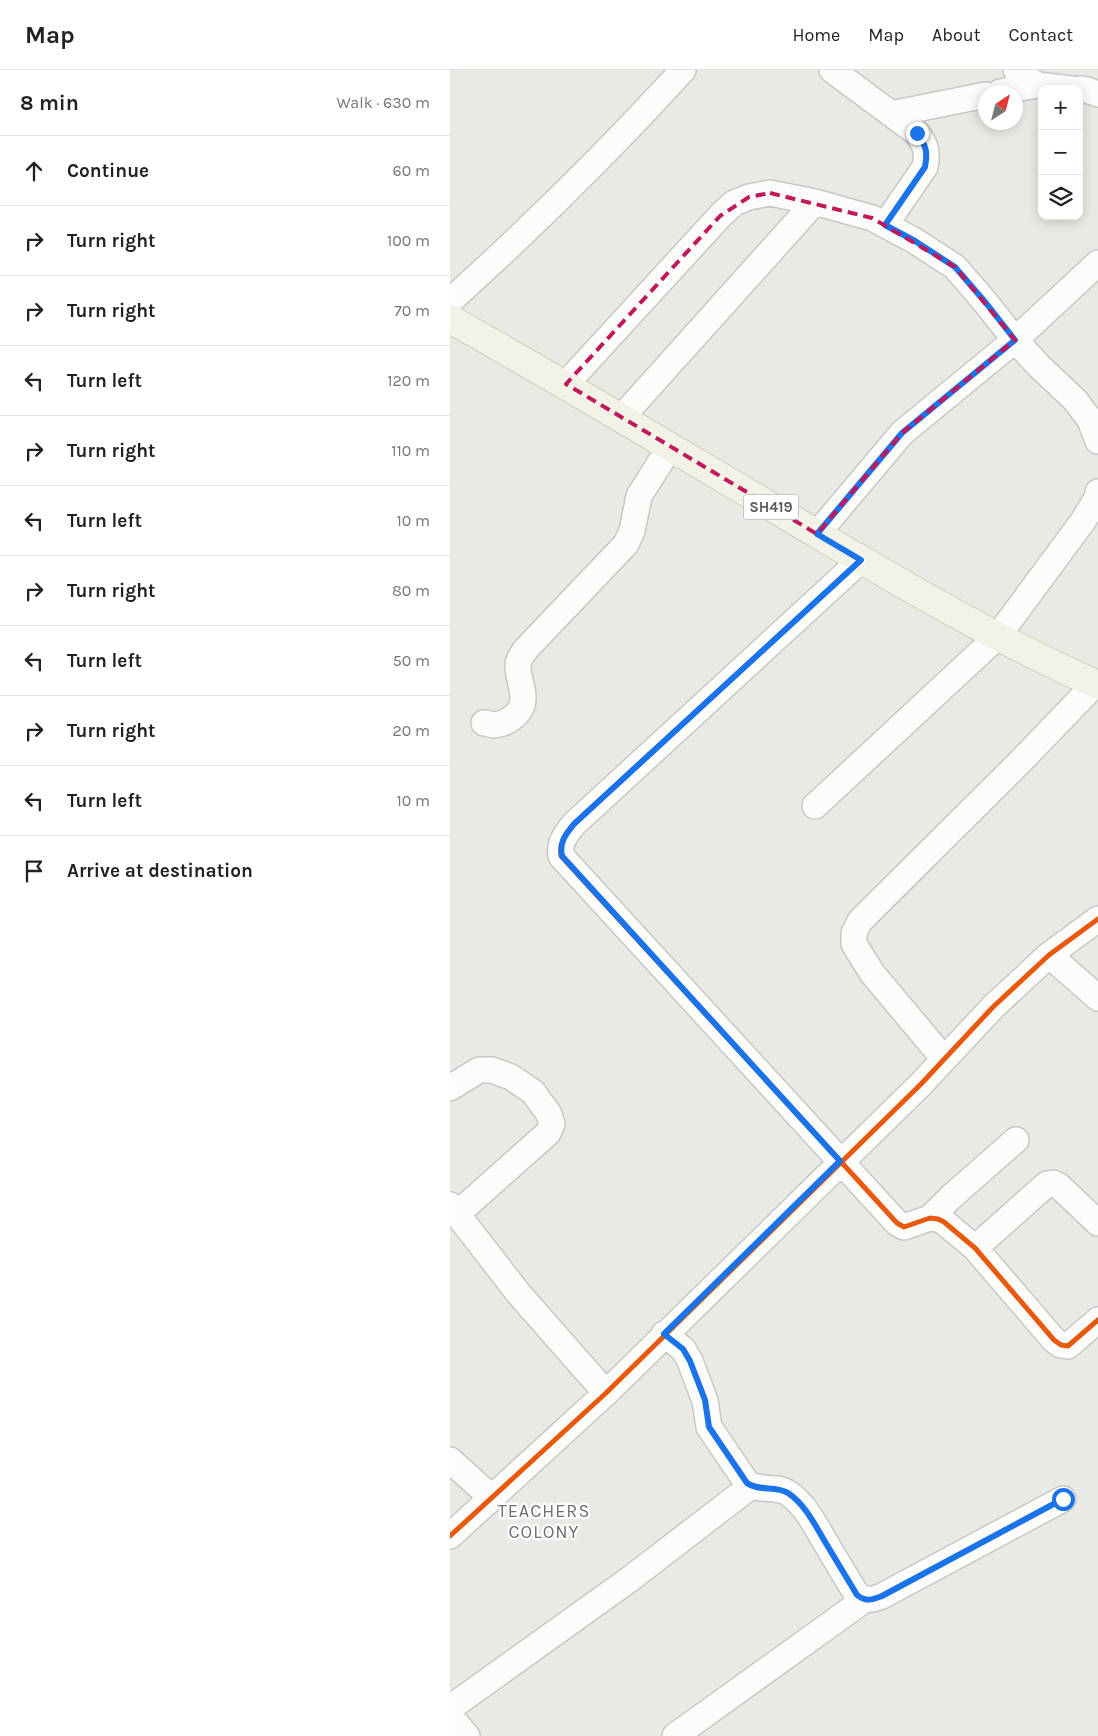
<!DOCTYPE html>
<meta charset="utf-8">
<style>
body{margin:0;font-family:Karla,sans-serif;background:#f2f2f2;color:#222}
.controls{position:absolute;right:15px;top:15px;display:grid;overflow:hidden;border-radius:10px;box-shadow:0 2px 12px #0003}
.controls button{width:45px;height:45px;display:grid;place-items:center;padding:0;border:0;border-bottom:1px solid #e0e0e0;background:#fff;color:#222;font:25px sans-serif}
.compass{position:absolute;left:528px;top:15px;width:45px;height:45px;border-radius:50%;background:#fff;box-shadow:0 2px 12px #0003;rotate:36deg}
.stop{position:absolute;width:15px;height:15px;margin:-11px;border:4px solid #1a73e8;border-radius:50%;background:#fff}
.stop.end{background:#1a73e8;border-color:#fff;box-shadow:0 1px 5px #0008}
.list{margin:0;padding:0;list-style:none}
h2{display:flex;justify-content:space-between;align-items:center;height:65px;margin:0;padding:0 20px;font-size:21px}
h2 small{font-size:16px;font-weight:400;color:#767676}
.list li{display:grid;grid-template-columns:32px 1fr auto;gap:15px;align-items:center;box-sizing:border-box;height:70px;padding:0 20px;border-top:1px solid #e0e0e0}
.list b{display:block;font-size:19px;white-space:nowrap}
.list em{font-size:16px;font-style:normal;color:#767676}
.icon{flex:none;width:28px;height:28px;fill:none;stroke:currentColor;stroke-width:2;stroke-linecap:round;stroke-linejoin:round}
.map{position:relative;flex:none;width:648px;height:1666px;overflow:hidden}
header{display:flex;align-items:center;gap:30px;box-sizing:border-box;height:70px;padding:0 25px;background:#fff;border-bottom:1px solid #e0e0e0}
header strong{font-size:24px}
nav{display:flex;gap:28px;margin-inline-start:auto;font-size:18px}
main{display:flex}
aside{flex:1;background:#fff}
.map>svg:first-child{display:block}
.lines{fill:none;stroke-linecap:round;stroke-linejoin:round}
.minor-casing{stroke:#c7c8c6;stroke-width:28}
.major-casing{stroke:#d0cdb3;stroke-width:30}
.minor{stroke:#fcfcfb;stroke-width:25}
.major{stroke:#f2f2e7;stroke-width:28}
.cycleway-casing{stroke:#fff;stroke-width:8}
.cycleway{stroke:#e8590c;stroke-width:5}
.route{stroke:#1a73e8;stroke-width:6}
.marked{fill:none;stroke:#c2185b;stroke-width:4;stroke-dasharray:10 6;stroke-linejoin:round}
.labels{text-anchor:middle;stroke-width:4.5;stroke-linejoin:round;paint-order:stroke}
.shield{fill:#fff;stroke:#8c8d91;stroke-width:1}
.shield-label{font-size:15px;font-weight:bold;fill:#5a5c62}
.neighbourhood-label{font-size:18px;letter-spacing:1px;fill:#6b6e74;stroke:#fff}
</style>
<header>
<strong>Map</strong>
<nav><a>Home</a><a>Map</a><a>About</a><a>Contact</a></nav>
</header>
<main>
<aside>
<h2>8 min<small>Walk · 630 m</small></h2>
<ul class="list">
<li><svg class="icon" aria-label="ahead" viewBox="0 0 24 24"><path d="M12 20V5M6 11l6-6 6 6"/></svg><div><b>Continue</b></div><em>60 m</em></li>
<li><svg class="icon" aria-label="right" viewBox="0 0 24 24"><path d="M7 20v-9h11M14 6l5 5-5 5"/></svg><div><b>Turn right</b></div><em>100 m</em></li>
<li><svg class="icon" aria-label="right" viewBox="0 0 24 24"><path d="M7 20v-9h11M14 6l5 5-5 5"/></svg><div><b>Turn right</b></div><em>70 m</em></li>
<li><svg class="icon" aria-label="left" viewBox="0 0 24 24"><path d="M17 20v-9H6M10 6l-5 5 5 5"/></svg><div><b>Turn left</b></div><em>120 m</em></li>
<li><svg class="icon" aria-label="right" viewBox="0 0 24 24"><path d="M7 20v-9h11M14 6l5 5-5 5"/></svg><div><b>Turn right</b></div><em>110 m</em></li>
<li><svg class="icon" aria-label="left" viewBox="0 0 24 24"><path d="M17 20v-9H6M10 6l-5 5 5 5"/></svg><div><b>Turn left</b></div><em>10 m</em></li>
<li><svg class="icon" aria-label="right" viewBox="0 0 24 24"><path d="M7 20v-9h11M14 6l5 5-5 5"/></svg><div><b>Turn right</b></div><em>80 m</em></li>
<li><svg class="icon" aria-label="left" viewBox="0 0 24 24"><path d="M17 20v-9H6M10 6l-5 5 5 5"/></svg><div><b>Turn left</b></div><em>50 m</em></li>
<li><svg class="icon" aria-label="right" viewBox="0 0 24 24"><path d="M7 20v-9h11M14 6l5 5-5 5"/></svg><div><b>Turn right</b></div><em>20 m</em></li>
<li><svg class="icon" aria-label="left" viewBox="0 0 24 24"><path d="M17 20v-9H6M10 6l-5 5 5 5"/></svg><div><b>Turn left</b></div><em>10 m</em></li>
<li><svg class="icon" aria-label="arrive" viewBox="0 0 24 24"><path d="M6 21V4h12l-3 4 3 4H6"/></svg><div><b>Arrive at destination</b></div></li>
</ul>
</aside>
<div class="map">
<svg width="648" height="1666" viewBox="0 0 648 1666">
<rect width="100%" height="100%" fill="#eaeae4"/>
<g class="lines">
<defs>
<path id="minor" d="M 382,0 L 467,63 C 476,76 478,81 475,97 L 435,155
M 566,0 L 587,15 L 621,19
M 629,19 L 637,20 L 648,24
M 550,22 L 587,15
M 441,44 L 536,25
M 0,231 C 81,158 159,81 233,0
M 116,314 L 270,146 L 284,133 L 299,127 L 320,123 L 365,132 L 422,148 L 465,171 L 505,197 L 536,233 L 565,270 L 589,296 L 625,330 L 640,350 L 648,371
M 171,348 L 365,132
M 367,464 L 452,363 L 565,270 L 648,193
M 411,490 L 124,754 C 116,764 109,772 111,786 L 447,1153 L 454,1157 L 480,1148 L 488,1149 L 494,1152 L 525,1178 L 604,1270 L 611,1275 L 618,1276 L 648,1250
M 34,653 C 37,653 42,655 45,655 C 59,653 74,642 73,627 C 73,617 68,607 68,596 C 68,589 72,585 76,579 L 176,474 L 182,461 L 189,426 L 220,377
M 365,736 L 548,566 L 633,451 L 647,428 L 648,422
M 599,885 L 648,928
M 494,989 L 422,903 L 404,874 L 404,863 L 410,851 L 570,692 L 645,614
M 0,1018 L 29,1000 L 42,1000 L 61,1007 L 83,1022 L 99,1044 L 102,1054 L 98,1063 L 7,1144
M 0,1135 L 69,1224 L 156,1323
M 480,1148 L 501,1127 L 566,1070
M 525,1178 L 597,1114 L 603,1113 L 609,1116 L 648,1153
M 214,1264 L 233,1279 L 240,1291 L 255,1331 L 259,1357 L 297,1413 C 309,1422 326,1415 338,1423 C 356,1435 366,1457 377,1475 C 387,1492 397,1509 407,1525 C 416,1531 422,1530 432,1526 L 613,1429
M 0,1390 L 42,1428
M 0,1466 L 156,1323 L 471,1014 L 543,937 L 599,885 L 648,849
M 0,1638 L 180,1509 L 301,1416
M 0,1646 L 17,1666
M 225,1666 L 414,1530"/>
<path id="major" d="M 0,249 C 119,316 235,386 352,455 C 449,512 546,570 648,615"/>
</defs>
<!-- minor casing -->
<use href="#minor" class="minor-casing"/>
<!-- major casing -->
<use href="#major" class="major-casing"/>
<!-- minor -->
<use href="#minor" class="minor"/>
<!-- major -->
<use href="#major" class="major"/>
<defs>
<path id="cycleway" d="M 411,490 L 124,754 C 116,764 109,772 111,786 L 447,1153 L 454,1157 L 480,1148 L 488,1149 L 494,1152 L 525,1178 L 604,1270 L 611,1275 L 618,1276 L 648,1250
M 0,1466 L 156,1323 L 471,1014 L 543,937 L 599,885 L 648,849"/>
</defs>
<!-- cycleway casing -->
<use href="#cycleway" class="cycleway-casing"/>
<!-- cycleway -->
<use href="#cycleway" class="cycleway"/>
</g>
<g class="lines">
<!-- route -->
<path class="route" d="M 467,63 C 476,76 478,81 475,97 L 435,155 L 465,171 L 505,197 L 536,233 L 565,270 L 452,363 L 367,464 L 411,490 L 124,754 C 116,764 109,772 112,786 L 390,1091 L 214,1264 L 233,1279 L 240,1291 L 255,1330 L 259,1357 L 297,1413 C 309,1422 326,1415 338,1423 C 356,1435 366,1457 377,1475 C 387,1492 397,1508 407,1525 C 416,1532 422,1530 432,1526 L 613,1429"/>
</g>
<!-- marked area -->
<path class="marked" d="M 320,123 L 422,148 L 505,197 L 565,270 L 452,363 L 367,464 L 116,314 L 270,146 L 299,127 Z"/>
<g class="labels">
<!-- shield labels -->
<rect class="shield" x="293.5" y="424.5" width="55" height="25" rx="4"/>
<g class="shield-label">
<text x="321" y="442">SH419</text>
</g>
<!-- neighbourhood labels -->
<g class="neighbourhood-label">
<text x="94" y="1447">TEACHERS<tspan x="94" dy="21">COLONY</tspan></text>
</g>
</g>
</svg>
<div class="controls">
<button>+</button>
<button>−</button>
<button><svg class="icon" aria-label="layers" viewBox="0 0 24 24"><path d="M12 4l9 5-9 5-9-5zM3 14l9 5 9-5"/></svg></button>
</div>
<svg class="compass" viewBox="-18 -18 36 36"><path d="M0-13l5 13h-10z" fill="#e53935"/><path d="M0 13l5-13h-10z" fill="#767676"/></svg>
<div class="stop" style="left:613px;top:1429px"></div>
<div class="stop end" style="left:467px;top:63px"></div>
</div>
</main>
